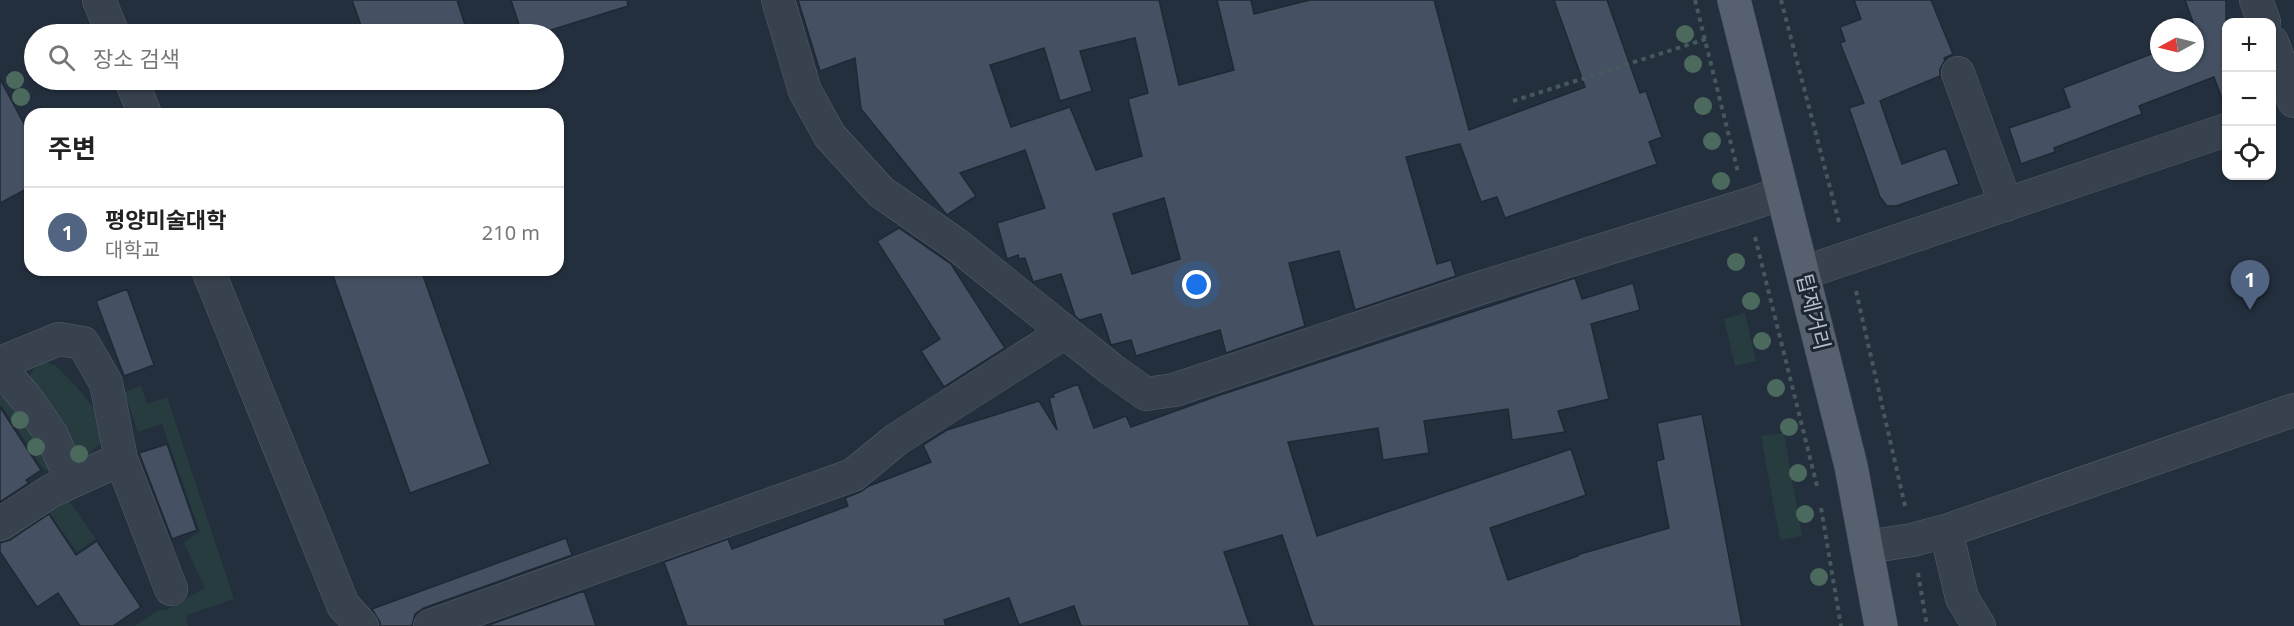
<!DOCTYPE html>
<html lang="ko">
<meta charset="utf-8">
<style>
body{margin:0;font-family:"Noto Sans","Noto Sans KR",sans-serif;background:#f6f6f6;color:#222}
.controls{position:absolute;right:18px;top:18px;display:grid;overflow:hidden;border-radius:12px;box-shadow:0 2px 4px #0004}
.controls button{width:54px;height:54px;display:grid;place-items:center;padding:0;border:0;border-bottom:2px solid #e0e0e0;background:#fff;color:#222;font:30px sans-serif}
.compass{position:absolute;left:2150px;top:18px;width:54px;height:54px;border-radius:50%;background:#fff;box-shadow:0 2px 4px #0004;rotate:263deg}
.you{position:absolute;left:1197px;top:285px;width:21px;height:21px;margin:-15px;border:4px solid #fff;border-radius:50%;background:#1a73e8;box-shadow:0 0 0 9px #1a73e833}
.badge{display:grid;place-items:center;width:39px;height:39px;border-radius:50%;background:#516482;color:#fff;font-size:20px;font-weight:700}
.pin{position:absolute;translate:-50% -50px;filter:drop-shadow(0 2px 3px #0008)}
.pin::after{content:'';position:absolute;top:32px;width:21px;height:18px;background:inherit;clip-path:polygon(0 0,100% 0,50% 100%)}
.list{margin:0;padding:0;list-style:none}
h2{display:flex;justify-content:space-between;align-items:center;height:78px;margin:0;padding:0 24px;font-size:26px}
h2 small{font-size:20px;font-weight:400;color:#767676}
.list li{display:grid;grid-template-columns:39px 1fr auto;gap:18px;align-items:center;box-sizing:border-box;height:90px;padding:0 24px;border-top:2px solid #e0e0e0}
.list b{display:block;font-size:22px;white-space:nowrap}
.list p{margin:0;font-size:20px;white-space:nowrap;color:#767676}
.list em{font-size:20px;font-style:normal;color:#767676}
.icon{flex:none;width:33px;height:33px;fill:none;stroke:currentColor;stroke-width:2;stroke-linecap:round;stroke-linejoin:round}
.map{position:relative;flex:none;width:2294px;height:626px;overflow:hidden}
.search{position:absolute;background:#fff;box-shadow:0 2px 4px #0004;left:24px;top:24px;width:540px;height:66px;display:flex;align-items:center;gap:15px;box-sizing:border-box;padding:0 21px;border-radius:33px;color:#767676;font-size:22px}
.panel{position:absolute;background:#fff;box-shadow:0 2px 4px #0004;left:24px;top:108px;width:540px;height:168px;border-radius:18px}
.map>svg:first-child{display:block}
.green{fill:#263c3f}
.building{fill:#455162;stroke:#1f2835;stroke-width:1.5;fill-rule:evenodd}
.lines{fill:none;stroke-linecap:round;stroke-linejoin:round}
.minor-casing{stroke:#565f6c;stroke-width:34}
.major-casing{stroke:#414a57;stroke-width:34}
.path{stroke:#44595c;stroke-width:4;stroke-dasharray:4.5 4.5;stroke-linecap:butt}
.minor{stroke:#38414e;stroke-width:33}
.major{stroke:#56606e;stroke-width:33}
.tree{fill:#4b6a5d}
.labels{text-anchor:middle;stroke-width:6;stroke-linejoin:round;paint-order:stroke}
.street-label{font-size:21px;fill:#b4bcc9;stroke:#1d2633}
</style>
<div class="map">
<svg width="2294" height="626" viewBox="0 0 2294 626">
<rect width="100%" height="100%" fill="#242f3e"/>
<!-- green -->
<path class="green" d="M 1745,313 L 1756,361 L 1735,366 L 1724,319 Z
M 44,362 L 55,365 L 77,387 L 99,415 L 101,442 L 79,464 L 27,379 L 34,369 Z
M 141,386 L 147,404 L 167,397 L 234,599 L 186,615 L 188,626 L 135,626 L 157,611 L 166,610 L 205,588 L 184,543 L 200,532 L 162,424 L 138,432 L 124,392 Z
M 0,396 L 7,398 L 39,436 L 50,470 L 44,470 L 2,406 L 0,406 Z
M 1784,433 L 1802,536 L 1780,540 L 1761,436 Z
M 53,500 L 70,502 L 96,539 L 77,552 L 51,515 L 5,545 L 0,537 Z"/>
<!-- building -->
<path class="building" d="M 352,0 L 457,0 L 468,34 L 364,34 Z
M 511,0 L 627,0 L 628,6 L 538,34 L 522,34 Z
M 798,0 L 1159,0 L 1179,85 L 1234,70 L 1217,0 L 1251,0 L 1254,14 L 1310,0 L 1434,0 L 1469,130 L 1585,87 L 1554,0 L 1607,0 L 1640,93 L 1646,91 L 1662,137 L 1649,142 L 1657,164 L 1505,218 L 1497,197 L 1481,202 L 1460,144 L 1406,157 L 1437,264 L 1451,260 L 1456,276 L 1355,310 L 1339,251 L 1289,263 L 1305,326 L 1226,353 L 1220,330 L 1136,356 L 1131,340 L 1111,345 L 1101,314 L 1080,320 L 1075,316 L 1061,274 L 1033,282 L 1025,258 L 1019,259 L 1018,255 L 1007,259 L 997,223 L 1045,208 L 1025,150 L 960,173 L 976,196 L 947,215 L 861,109 L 855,58 L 820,71 ZM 1135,38 L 1148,93 L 1128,99 L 1142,156 L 1096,170 L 1070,107 L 1011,127 L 990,65 L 1044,48 L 1060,101 L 1092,91 L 1080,51 ZM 1164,198 L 1180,259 L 1132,274 L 1113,214 Z
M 1854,0 L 1931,0 L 1953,54 L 1944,58 L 1945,60 L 1940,69 L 1940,76 L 1880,101 L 1902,164 L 1946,148 L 1959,184 L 1896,206 L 1887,206 L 1880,197 L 1849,108 L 1864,103 L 1840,43 L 1845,41 L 1840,27 L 1861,19 Z
M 2185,0 L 2226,0 L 2226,104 L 2224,104 L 2214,77 L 2139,106 L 2142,114 L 2054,148 L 2055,152 L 2021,164 L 2009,128 L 2070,107 L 2063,88 L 2159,51 L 2159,63 L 2195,63 L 2195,37 L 2198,36 Z
M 0,79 L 30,135 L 30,187 L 0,203 Z
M 899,228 L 951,264 L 1005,348 L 944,387 L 921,351 L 940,339 L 877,241 Z
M 331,270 L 421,270 L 490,464 L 410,493 Z
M 1575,278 L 1582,299 L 1633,283 L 1640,310 L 1591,324 L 1609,399 L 1558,411 L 1565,432 L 1512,440 L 1508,409 L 1424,421 L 1429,453 L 1383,460 L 1378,428 L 1288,442 L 1317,536 L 1571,449 L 1586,495 L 1490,528 L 1508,580 L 1578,556 L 1577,555 L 1669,528 L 1656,461 L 1664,459 L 1657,423 L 1702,414 L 1742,626 L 1313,626 L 1282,535 L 1224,552 L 1250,626 L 1081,626 L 1074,606 L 1019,625 L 1009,598 L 944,620 L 946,626 L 687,626 L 664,562 L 728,539 L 732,549 L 848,506 L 845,498 L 860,492 L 869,486 L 931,462 L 923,445 L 947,430 L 1039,401 L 1057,430 L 1049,398 L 1054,397 L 1053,394 L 1078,384 L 1094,428 L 1126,416 L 1131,427 L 1220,395 Z
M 127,289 L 154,365 L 124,376 L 96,301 Z
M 0,407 L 41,470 L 26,480 L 29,483 L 0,502 Z
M 167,444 L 197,530 L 172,539 L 139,453 Z
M 49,514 L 76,555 L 97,541 L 141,607 L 113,626 L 80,626 L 58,593 L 37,607 L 0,552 L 0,543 L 10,540 Z
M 566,538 L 572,555 L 424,608 L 415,614 L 412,626 L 380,626 L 380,622 L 372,609 Z
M 584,591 L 596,626 L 486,626 Z"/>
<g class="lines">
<defs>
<path id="minor" d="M 99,0 L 113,34
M 778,0 L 805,91 L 830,136 L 881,192 L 957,245 L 1111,369 L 1146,394 L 1174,390 L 1477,289 L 1747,205 L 1782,193
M 2256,0 L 2264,22
M 2272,42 L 2294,101
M 1958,73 L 2006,205
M 131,80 L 145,114
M 208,270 L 343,605 L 362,626
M 1803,273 L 2226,130
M 0,363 L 59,339 L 83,343 L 106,383 L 121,459 L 171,589
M 0,368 L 26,398 L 51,434 L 72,481
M 0,524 L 51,491 L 121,459
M 1946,531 L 1962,598 L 1979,626
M 1866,547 L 1912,540 L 1946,531 L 2294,410
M 430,626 L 853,475 L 897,439 L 1065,332"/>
<path id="major" d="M 1734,0 L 1851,466 L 1881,626"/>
</defs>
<!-- minor casing -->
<use href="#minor" class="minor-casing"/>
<!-- major casing -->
<use href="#major" class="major-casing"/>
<!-- path -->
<path class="path" d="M 1695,0 L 1738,172
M 1781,0 L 1840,226
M 1513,101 L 1706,39
M 1755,237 L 1817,486
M 1856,291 L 1905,506
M 1821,508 L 1841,626
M 1918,573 L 1927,626"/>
<!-- minor -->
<use href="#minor" class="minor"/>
<!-- major -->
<use href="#major" class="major"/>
</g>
<!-- trees -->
<g class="tree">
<circle cx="1685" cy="34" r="9"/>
<circle cx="1693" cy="64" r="9"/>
<circle cx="15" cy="80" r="9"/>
<circle cx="21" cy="97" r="9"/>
<circle cx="1703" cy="106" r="9"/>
<circle cx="1712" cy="141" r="9"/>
<circle cx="1721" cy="181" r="9"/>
<circle cx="1736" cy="262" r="9"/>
<circle cx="1751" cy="301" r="9"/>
<circle cx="1762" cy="341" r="9"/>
<circle cx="1776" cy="388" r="9"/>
<circle cx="20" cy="420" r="9"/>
<circle cx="1789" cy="427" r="9"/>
<circle cx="36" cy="447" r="9"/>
<circle cx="79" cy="454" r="9"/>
<circle cx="1798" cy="473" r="9"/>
<circle cx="1805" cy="514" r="9"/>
<circle cx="1819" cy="577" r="9"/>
</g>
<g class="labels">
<!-- street labels -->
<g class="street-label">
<text transform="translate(1813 312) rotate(76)" y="7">탑제거리</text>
</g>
</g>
</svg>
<div class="controls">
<button>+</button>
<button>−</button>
<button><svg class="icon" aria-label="locate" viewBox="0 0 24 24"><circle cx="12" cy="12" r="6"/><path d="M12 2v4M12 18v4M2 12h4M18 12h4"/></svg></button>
</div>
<svg class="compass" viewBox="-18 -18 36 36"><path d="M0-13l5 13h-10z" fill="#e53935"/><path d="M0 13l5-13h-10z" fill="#767676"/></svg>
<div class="you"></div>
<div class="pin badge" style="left:2250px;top:310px">1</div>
<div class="search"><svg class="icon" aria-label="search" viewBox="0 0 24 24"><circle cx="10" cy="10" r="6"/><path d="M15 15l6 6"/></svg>장소 검색</div>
<section class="panel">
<h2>주변<small></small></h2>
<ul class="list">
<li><span class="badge">1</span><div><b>평양미술대학</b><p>대학교</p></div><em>210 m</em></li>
</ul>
</section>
</div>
